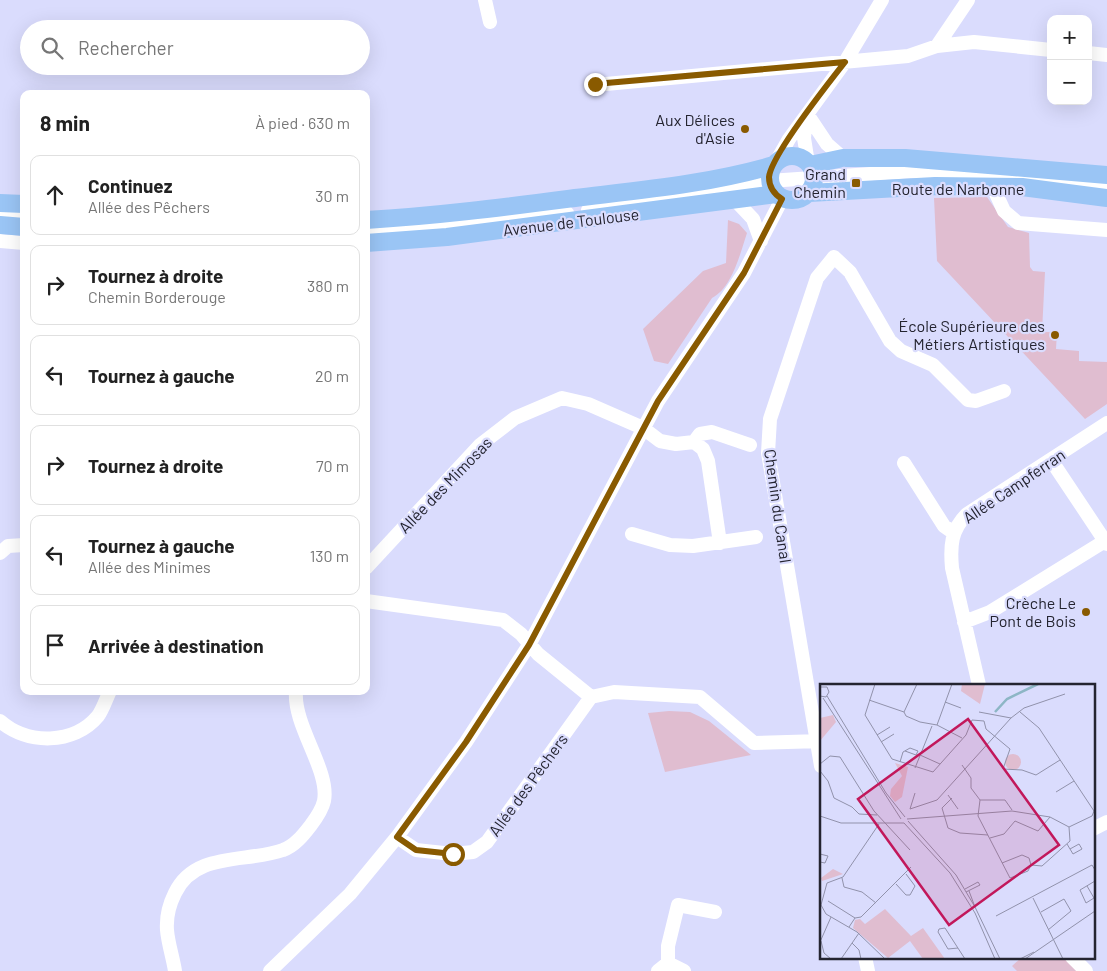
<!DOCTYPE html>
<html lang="fr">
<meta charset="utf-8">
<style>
body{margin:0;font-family:Barlow,sans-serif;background:#f6f6f6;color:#222}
.controls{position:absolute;right:15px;top:15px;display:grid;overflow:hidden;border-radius:10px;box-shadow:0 5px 20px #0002}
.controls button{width:45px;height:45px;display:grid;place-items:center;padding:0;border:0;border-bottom:1px solid #e0e0e0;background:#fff;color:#222;font:25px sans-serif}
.stop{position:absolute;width:15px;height:15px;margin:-11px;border:4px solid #895a00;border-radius:50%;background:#fff}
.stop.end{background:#895a00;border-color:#fff;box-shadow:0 1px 5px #0008}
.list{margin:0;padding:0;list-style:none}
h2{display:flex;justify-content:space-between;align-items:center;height:65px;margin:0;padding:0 20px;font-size:21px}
h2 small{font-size:16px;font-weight:400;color:#767676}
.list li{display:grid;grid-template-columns:32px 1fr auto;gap:15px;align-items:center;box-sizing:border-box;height:80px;margin:0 10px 10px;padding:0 10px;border:1px solid #e0e0e0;border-radius:10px}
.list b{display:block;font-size:19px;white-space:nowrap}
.list p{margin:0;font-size:16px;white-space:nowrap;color:#767676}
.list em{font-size:16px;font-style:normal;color:#767676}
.icon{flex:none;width:28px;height:28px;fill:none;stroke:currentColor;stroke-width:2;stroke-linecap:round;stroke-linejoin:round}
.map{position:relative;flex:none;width:1107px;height:971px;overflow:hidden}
.search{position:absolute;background:#fff;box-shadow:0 5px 20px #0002;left:20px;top:20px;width:350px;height:55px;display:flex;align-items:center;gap:12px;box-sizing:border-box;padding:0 18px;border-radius:28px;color:#767676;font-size:19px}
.panel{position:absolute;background:#fff;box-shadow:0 5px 20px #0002;left:20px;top:90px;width:350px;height:605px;border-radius:10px}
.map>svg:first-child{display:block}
.green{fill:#e0bdd0}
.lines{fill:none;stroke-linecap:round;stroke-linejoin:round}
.minor{stroke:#fff;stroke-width:14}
.major{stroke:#9ac5f5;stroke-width:18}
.route{stroke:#895a00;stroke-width:6}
.poi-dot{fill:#895a00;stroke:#dadcfd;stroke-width:2}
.labels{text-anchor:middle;stroke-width:4.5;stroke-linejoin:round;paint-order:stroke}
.poi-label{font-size:16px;fill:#242430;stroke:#dadcfd;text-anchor:end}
.street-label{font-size:16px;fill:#242430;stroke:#dadcfd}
.inset-river{fill:none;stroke:#8db6c5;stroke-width:2.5}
.inset-road{fill:none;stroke:#9192ab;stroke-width:1}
.view{fill:#c2185b;fill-opacity:0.15;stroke:#c2185b;stroke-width:2.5}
.inset-edge{fill:none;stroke:#242430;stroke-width:2.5}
</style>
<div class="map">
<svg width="1107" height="971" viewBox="0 0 1107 971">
<rect width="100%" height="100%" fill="#dadcfd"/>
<!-- green -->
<path class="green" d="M 987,197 L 1008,227 L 1029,233 L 1030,267 L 1033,271 L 1045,272 L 1042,332 L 1057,332 L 1056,349 L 1079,351 L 1079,361 L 1107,362 L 1107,404 L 1085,419 L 937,261 L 934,198 Z
M 728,220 L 739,224 L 747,233 C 740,254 732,288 712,298 L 668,364 L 654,361 L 643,329 L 703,271 L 726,263 Z
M 669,711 L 690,712 L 709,721 L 751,755 L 665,772 L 648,713 Z
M 1022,957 L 1079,957 L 1076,971 L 1017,971 L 1012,966 Z"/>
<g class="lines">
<!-- minor -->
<path class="minor" d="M 485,0 L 490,22
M 937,46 L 968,0
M 1088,53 L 1107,55
M 595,85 L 908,56 L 937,46 L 974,42 L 1051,50
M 807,114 L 827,144 L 843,158
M 806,117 L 804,138 L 808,163
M 776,162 L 789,139 L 845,62 L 882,0
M 993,187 L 1004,211 L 1018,223 L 1107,230
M 735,200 L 753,219 L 761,241
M 588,210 L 769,181 L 914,171 L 972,174 L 1107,188
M 0,215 L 24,218
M 366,231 L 435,228 L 567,213
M 0,241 L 24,243
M 694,442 L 700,434 L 712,432 L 750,445
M 1051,460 L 1107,544
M 904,463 L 944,526 L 954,533
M 632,534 L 670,545 L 693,546 L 756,537
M 0,553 L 8,546 L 24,545
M 366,568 L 480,445 L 515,418 L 562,398 L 588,404 L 643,428 L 660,441 L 676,444 L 694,442 L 703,449 L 708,461 L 720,543
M 366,601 L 503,620 L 521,634 L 538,654 L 591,697 L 614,692 L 700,697 L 754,743 L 821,741
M 964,622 L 990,612 L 1105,541
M 979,685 L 952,568 C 950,546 951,530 967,514 L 1107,423
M 0,721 C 27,745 74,745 98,716 C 103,709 106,699 110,691
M 821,766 L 768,453 L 770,419 L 817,278 L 834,257 L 850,272 L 890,341 L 901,351 L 933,365 L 968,400 L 976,401 L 1004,391
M 1093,829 L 1107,822
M 397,837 L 416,850 L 453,854 L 473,852 L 487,842 L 591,697
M 865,957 L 868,971
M 1072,957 L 1086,971
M 668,963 L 668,946 L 678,905 L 715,912
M 175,971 C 173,958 168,943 167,930 C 166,916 169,905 175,893 C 195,851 247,863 283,850 C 295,846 304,834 311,825 C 317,817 322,810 324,801 C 330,770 293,726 296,691
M 270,971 L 350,894 L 397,837 L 466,742 L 529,645 L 658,401 L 744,273 L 782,199
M 658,971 L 668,963 L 684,971"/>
<!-- major -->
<path class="major" d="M770 178a22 22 0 1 1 44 0a22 22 0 1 1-44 0Z
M 810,165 L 843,158 L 905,158 L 1107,175
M 809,193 L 935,186 L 1022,187 L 1107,198
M 0,203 L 24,204
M 366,220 C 436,216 505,207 575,198 C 641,190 709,184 774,165
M 0,225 L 24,227
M 366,243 L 447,237 L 776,194"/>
</g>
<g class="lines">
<!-- route -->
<path class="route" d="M 453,854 L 416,850 L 397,837 L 466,742 L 529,645 L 658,401 L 744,273 L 782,199 C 774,194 769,186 769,177 C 771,156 830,81 845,62 L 595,84"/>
</g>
<!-- markers -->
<g class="poi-dot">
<circle cx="745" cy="129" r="5"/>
<rect x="851" y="178" width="10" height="10" rx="2.5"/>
<circle cx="1055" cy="335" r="5"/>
<circle cx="1086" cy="612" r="5"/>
</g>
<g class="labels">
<!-- poi labels -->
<g class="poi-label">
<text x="735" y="126">Aux Délices<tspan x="735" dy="18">d'Asie</tspan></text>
<text x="846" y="180">Grand<tspan x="846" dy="18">Chemin</tspan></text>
<text x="1045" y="332">École Supérieure des<tspan x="1045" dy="18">Métiers Artistiques</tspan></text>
<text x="1076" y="609">Crèche Le<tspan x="1076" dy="18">Pont de Bois</tspan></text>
</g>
<!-- street labels -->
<g class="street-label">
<text x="958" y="195">Route de Narbonne</text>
<text transform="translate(571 222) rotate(-7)" y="6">Avenue de Toulouse</text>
<text transform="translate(445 485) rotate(-46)" y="6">Allée des Mimosas</text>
<text transform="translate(1014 486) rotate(-34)" y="6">Allée Campferran</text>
<text transform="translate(778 506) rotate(82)" y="6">Chemin du Canal</text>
<text transform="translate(528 785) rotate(-54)" y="6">Allée des Pêchers</text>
</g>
</g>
<!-- overview -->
<g transform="translate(820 684)">
<rect width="275" height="275" fill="#dadcfd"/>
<path d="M 142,0 L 165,0 L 160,20 L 141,7 ZM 13,31 L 16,38 L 0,57 L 0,34 ZM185 78a8 8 0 1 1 16 0a8 8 0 1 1-16 0ZM 75,79 L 88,83 L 82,113 L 75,118 L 70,112 L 71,105 L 82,92 ZM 13,185 L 23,190 L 2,197 L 1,194 ZM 65,225 L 91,252 L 103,244 L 125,275 L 103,275 L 90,257 L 68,274 L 33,244 L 35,236 L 40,235 L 45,240 Z" fill="#e0bdd0"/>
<path class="inset-river" d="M 175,28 L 187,15 L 218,0"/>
<path class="inset-road" d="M 55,0 L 45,31 L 72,75 L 113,88 L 146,51 L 152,36 L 164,37 L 166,45 L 190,65 L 183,85 L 202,86 L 216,91 L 240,76M 132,0 L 117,41 L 142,54M 0,3 L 7,3 L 9,8 L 6,13 L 0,12M 7,12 L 66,109 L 85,133M 3,14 L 81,135M 49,16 L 84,28 L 97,0M 125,18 L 141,24M 84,28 L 86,32 L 100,38 L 117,41M 159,28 L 191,34M 200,28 L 219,44 L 274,127 L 272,132 L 249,143M 57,51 L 70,43M 61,58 L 74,50M 100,71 L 120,80M 80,78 L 83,68 L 90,64 L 98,67 L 96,71 L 85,67M 0,80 L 10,72 L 20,73 L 54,127 L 90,166M 142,81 L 151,94 L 151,104 L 160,116 L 158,132 L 190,194 L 208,187 L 211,181M 95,84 L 112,42M 0,87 L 8,97 L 14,114 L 32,123 L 39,130 L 57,131M 236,108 L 254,97M 95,109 L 90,125 L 117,116 L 191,34 L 204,24 L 245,10M 128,111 L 138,125M 132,114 L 122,124 L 128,144 L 140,149 L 168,151M 160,116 L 185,116 L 192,126M 0,132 L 21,139 L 84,139M 87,135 L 192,127 L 230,133 L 249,143M 88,137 L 136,191 L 155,223 L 180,275M 84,139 L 130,189 L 155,229 L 175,275M 59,140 L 23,193 L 7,199 L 1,221 L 6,230 L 37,248 L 65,275M 170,154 L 184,150 L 195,137 L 218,147 L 230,133M 247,160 L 253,170 L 262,165 L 259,160 L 250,165M 0,170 L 8,172 L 5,179 L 0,178M 182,179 L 202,171 L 209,174 L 211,181M 211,181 L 222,182 L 250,157 L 249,143M 22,194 L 24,203 L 42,208 L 56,219M 76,200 L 86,211 L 90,211 L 95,202 L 86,190M 267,202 L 274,214 L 266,219 L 260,206 L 275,197M 145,205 L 158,198 L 160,201 L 146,208M 149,207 L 155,223M 213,214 L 243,275M 8,217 L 35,234M 221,228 L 244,215 L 251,227 L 228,246M 176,232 L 272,181 L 275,186M 29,243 L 35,234 L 41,233 L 91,183M 1,257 L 4,269 L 11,275M 0,258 L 11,233M 32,259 L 39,266 L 41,275M 138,264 L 128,265 L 118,248 L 119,245 L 125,244 L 145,275M 21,275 L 39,249M 200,275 L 214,268M 205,275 L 275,227"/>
<path class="view" d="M 148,35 L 239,161 L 129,241 L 38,115 Z"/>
<rect width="275" height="275" class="inset-edge"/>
</g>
</svg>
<div class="controls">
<button>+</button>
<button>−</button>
</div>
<div class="stop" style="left:453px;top:854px"></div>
<div class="stop end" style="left:595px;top:84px"></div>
<div class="search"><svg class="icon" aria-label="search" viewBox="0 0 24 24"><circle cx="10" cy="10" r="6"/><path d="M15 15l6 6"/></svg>Rechercher</div>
<section class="panel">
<h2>8 min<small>À pied · 630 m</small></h2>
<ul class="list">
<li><svg class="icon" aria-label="ahead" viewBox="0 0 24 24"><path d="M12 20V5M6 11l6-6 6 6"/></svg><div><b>Continuez</b><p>Allée des Pêchers</p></div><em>30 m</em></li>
<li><svg class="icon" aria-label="right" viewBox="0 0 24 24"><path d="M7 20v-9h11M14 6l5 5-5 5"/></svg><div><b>Tournez à droite</b><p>Chemin Borderouge</p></div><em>380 m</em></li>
<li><svg class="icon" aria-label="left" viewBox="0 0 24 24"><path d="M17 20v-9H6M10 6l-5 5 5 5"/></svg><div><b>Tournez à gauche</b></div><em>20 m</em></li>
<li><svg class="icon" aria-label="right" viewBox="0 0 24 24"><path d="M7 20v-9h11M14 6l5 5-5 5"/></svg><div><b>Tournez à droite</b></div><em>70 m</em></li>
<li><svg class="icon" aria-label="left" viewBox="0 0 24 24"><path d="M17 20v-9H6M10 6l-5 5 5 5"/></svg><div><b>Tournez à gauche</b><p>Allée des Minimes</p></div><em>130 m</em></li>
<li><svg class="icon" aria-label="arrive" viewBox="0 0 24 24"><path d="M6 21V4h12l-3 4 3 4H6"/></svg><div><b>Arrivée à destination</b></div></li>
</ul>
</section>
</div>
